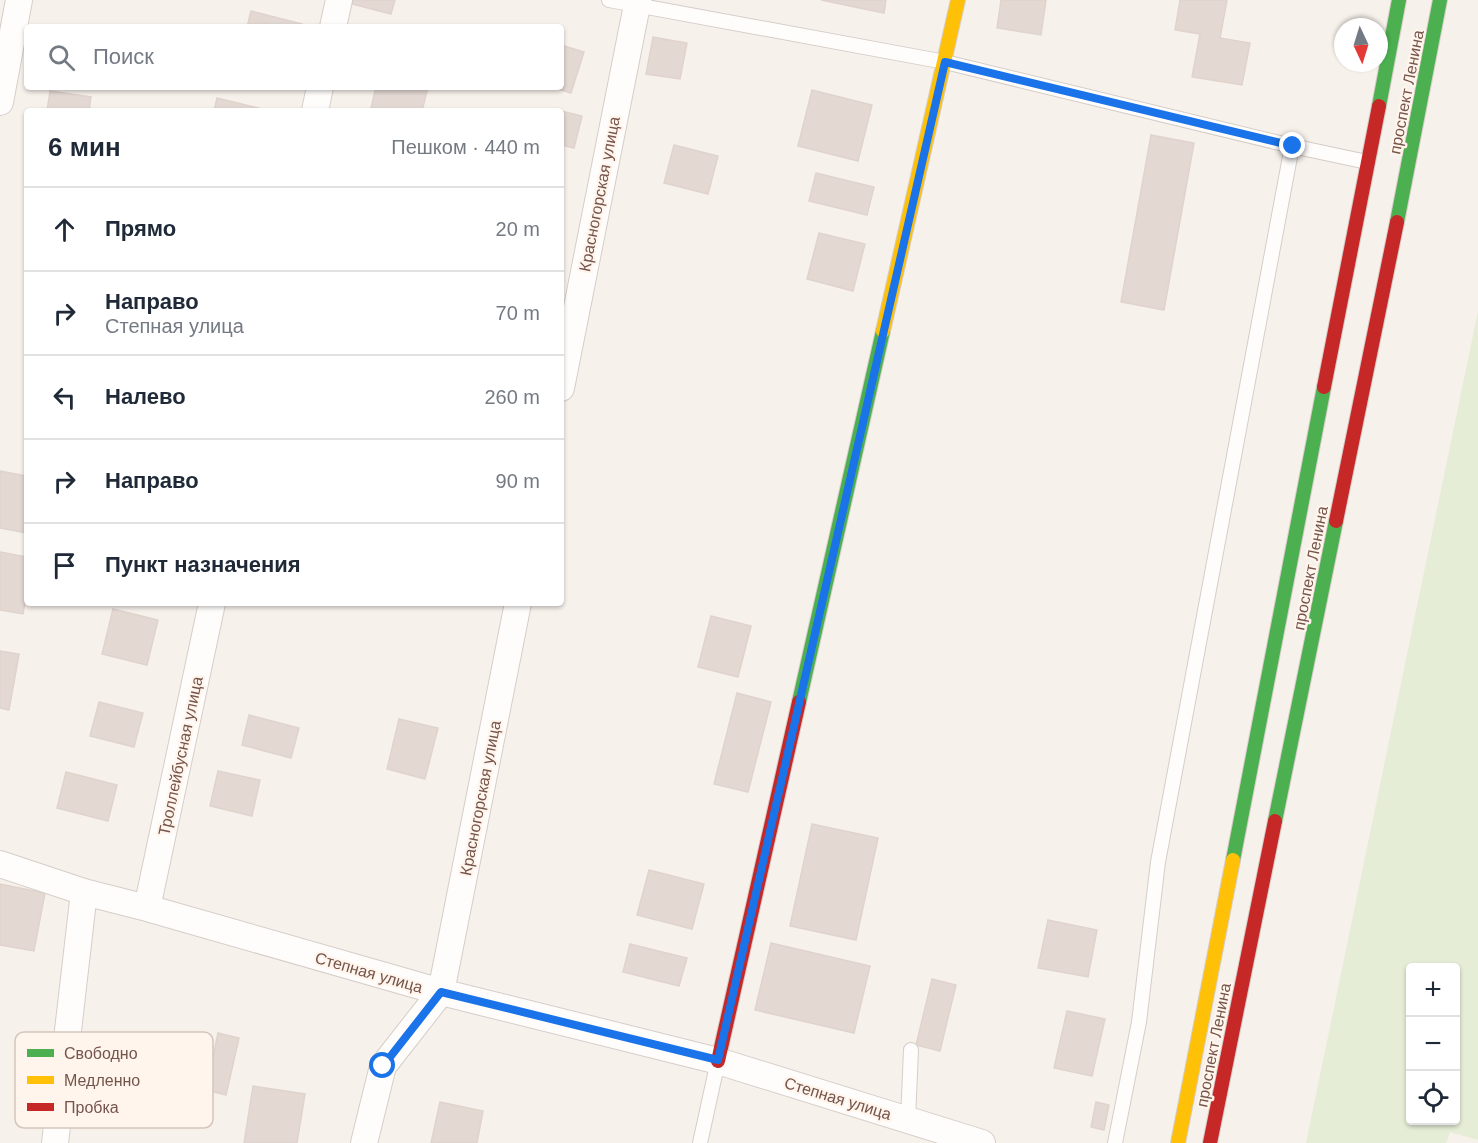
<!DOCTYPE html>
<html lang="ru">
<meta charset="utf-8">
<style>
body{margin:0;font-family:Helvetica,sans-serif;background:#f2f2f3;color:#1f2937}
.controls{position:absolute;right:18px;bottom:18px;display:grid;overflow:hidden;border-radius:6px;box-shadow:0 2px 4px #0004}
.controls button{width:54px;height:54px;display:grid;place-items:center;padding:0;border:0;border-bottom:2px solid #e0e1e3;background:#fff;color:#1f2937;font:30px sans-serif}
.compass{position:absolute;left:1334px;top:18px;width:54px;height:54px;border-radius:50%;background:#fff;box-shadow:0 2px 4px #0004;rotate:176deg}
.stop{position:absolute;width:18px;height:18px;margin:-14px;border:4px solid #1a73e8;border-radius:50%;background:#fff}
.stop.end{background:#1a73e8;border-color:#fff;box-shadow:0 2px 6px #0008}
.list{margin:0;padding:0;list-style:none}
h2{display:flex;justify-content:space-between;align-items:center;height:78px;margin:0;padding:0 24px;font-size:26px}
h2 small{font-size:20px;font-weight:400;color:#747a83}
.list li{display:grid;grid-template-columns:39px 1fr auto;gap:18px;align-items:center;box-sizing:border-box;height:84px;padding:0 24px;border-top:2px solid #e0e1e3}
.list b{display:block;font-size:22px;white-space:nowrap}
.list p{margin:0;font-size:20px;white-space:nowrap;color:#747a83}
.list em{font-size:20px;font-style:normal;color:#747a83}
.icon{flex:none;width:33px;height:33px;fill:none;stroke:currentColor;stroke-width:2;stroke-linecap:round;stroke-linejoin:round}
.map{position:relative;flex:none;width:1478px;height:1143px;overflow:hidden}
.search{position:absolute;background:#fff;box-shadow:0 2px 4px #0004;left:24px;top:24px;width:540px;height:66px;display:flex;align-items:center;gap:15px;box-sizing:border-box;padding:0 21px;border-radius:6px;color:#747a83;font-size:22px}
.panel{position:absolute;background:#fff;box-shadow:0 2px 4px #0004;left:24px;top:108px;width:540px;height:498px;border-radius:6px}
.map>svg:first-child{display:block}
.green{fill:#e5edd6;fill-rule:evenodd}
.building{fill:#e3d8d2;stroke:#e0d3cd;stroke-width:1.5}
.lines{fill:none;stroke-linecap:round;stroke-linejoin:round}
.lane-casing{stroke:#d6cdc8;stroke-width:16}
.street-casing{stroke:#d6cdc8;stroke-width:28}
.fast-casing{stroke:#d6ccc8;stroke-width:16}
.slow-casing{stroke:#d6ccc8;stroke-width:16}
.jam-casing{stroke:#d6ccc8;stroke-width:16}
.lane{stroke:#fefdfc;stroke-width:14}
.street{stroke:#fefdfc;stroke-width:26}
.fast{stroke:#4caf50;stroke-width:14}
.slow{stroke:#ffc107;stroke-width:14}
.jam{stroke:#c62828;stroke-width:14}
.route{stroke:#1a73e8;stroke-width:8}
.labels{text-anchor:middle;stroke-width:4.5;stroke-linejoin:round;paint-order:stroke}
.street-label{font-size:16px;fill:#75554b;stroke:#fff5ec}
.key{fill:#fff5ec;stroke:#d6c5bc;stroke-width:1.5}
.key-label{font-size:16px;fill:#75554b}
</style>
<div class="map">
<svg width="1478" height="1143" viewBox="0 0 1478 1143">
<rect width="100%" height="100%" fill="#f7f1eb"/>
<!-- green -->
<path class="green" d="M 1478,311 L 1478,1140 L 1450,1132 L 1446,1143 L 1306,1143 ZM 1410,968 L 1456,968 L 1456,1120 L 1410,1120 Z"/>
<!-- building -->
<path class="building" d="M 353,0 L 395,0 L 391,14 L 352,4 Z
M 821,0 L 886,0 L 884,13 Z
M 1001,0 L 1046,0 L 1041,35 L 997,28 Z
M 1180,0 L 1227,0 L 1220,38 L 1250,43 L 1242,85 L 1192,77 L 1200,34 L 1175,30 Z
M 251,11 L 302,24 L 301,27 L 247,27 Z
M 653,37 L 687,43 L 680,79 L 646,74 Z
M 561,45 L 584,52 L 571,93 L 551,87 L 561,87 Z
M 376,87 L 428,87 L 422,111 L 382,111 L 371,108 Z
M 812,90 L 872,105 L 858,161 L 798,146 Z
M 50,91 L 91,97 L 89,111 L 47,111 Z
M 217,98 L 262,109 L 261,111 L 214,111 Z
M 561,111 L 582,116 L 574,148 L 561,145 Z
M 1151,135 L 1194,143 L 1164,310 L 1121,302 Z
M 674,145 L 718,156 L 708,194 L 664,183 Z
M 816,173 L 874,187 L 867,215 L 809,201 Z
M 819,233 L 865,244 L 853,291 L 807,279 Z
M 0,471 L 27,476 L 27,533 L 0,528 Z
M 0,552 L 27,557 L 27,591 L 23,614 L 0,610 Z
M 113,609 L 158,620 L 147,665 L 102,654 Z
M 711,616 L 751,626 L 738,677 L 698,667 Z
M 0,651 L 19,654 L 9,710 L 0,708 Z
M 737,693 L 771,702 L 748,792 L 714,784 Z
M 99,702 L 143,713 L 134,747 L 90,736 Z
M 249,715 L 299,728 L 291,758 L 242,745 Z
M 399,719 L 438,728 L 425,779 L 387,769 Z
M 218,771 L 260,780 L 252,816 L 210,806 Z
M 66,772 L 117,785 L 108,821 L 57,808 Z
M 812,824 L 878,838 L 856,940 L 790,926 Z
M 649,870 L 704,884 L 692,929 L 637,915 Z
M 0,884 L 45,893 L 34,951 L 0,945 Z
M 1048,920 L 1097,930 L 1088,977 L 1038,968 Z
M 771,943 L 870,966 L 854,1033 L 755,1010 Z
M 630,944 L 687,958 L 679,986 L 623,972 Z
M 932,979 L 956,985 L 940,1051 L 916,1045 Z
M 1067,1011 L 1105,1019 L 1092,1076 L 1054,1068 Z
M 218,1033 L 239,1038 L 226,1095 L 206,1090 Z
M 253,1086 L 305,1094 L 297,1143 L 244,1143 Z
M 440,1102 L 483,1111 L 477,1143 L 431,1143 Z
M 1096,1102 L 1109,1105 L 1104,1130 L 1091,1127 Z"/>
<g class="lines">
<defs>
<path id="lane" d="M 609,0 L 945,62 L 1292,146 L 1367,162
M 908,1120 L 911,1050
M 700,1143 L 718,1061
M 1115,1143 L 1139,1022 L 1158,862 L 1292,146"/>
<path id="street" d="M 333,27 L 339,0
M 0,102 L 19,0
M 315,111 L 320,87
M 561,388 L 638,0
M 0,864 L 84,892 L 147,908 L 441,992 L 718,1061 L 982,1143
M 147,908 L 212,603
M 55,1143 L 84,892
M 364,1143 L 383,1066 L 441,992 L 518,603"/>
<path id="fast" d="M 1379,106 L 1399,0
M 1397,222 L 1440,0
M 799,702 L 883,331
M 1275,821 L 1336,521
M 1233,860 L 1324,387"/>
<path id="slow" d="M 883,331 L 958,0
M 1178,1143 L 1233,860"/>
<path id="jam" d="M 1324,387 L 1379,106
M 1336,521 L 1397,222
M 718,1061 L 799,702
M 1210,1143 L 1275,821"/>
</defs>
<!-- lane casing -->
<use href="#lane" class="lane-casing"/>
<!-- street casing -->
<use href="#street" class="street-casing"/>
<!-- fast casing -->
<use href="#fast" class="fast-casing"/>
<!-- slow casing -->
<use href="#slow" class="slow-casing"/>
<!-- jam casing -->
<use href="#jam" class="jam-casing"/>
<!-- lane -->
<use href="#lane" class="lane"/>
<!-- street -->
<use href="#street" class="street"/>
<!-- fast -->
<use href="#fast" class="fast"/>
<!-- slow -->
<use href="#slow" class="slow"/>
<!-- jam -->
<use href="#jam" class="jam"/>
</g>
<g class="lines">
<!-- route -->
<path class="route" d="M 383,1066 L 441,992 L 718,1060 L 945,62 L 1293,146"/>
</g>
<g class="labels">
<!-- street labels -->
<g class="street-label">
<text transform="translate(1406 92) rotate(-79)" y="6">проспект Ленина</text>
<text transform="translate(599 194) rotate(-79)" y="6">Красногорская улица</text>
<text transform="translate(1310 568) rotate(-79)" y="6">проспект Ленина</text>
<text transform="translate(180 756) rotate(-78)" y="6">Троллейбусная улица</text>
<text transform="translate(480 798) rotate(-79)" y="6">Красногорская улица</text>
<text transform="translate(369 972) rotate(16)" y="6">Степная улица</text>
<text transform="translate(1213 1045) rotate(-79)" y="6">проспект Ленина</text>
<text transform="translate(838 1098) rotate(17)" y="6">Степная улица</text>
</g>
</g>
<!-- legend -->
<rect x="15" y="1032" width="198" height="96" rx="9" class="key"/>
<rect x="27" y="1049" width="27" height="8" fill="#4caf50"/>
<rect x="27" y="1076" width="27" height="8" fill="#ffc107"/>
<rect x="27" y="1103" width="27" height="8" fill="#c62828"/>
<g class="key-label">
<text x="64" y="1059">Свободно</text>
<text x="64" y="1086">Медленно</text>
<text x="64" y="1113">Пробка</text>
</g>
</svg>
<div class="controls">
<button>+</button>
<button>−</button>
<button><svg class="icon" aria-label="locate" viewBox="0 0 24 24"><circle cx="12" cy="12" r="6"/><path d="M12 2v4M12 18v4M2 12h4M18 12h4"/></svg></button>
</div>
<svg class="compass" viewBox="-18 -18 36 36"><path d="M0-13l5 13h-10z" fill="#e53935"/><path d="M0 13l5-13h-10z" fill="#747a83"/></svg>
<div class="stop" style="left:383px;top:1066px"></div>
<div class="stop end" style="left:1293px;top:146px"></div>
<div class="search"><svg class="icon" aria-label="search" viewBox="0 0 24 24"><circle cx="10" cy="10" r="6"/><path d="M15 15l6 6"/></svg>Поиск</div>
<section class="panel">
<h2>6 мин<small>Пешком · 440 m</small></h2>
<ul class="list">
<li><svg class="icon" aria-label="ahead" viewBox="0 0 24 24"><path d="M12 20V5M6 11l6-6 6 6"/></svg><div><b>Прямо</b></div><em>20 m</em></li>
<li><svg class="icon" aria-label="right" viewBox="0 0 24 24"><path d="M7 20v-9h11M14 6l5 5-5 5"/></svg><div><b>Направо</b><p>Степная улица</p></div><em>70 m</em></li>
<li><svg class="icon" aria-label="left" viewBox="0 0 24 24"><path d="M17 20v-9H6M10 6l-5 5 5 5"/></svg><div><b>Налево</b></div><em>260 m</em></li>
<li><svg class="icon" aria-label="right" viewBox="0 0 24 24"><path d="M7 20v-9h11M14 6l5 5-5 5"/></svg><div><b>Направо</b></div><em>90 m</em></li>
<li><svg class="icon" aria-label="arrive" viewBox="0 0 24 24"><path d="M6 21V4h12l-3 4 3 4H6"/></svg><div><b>Пункт назначения</b></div></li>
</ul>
</section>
</div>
